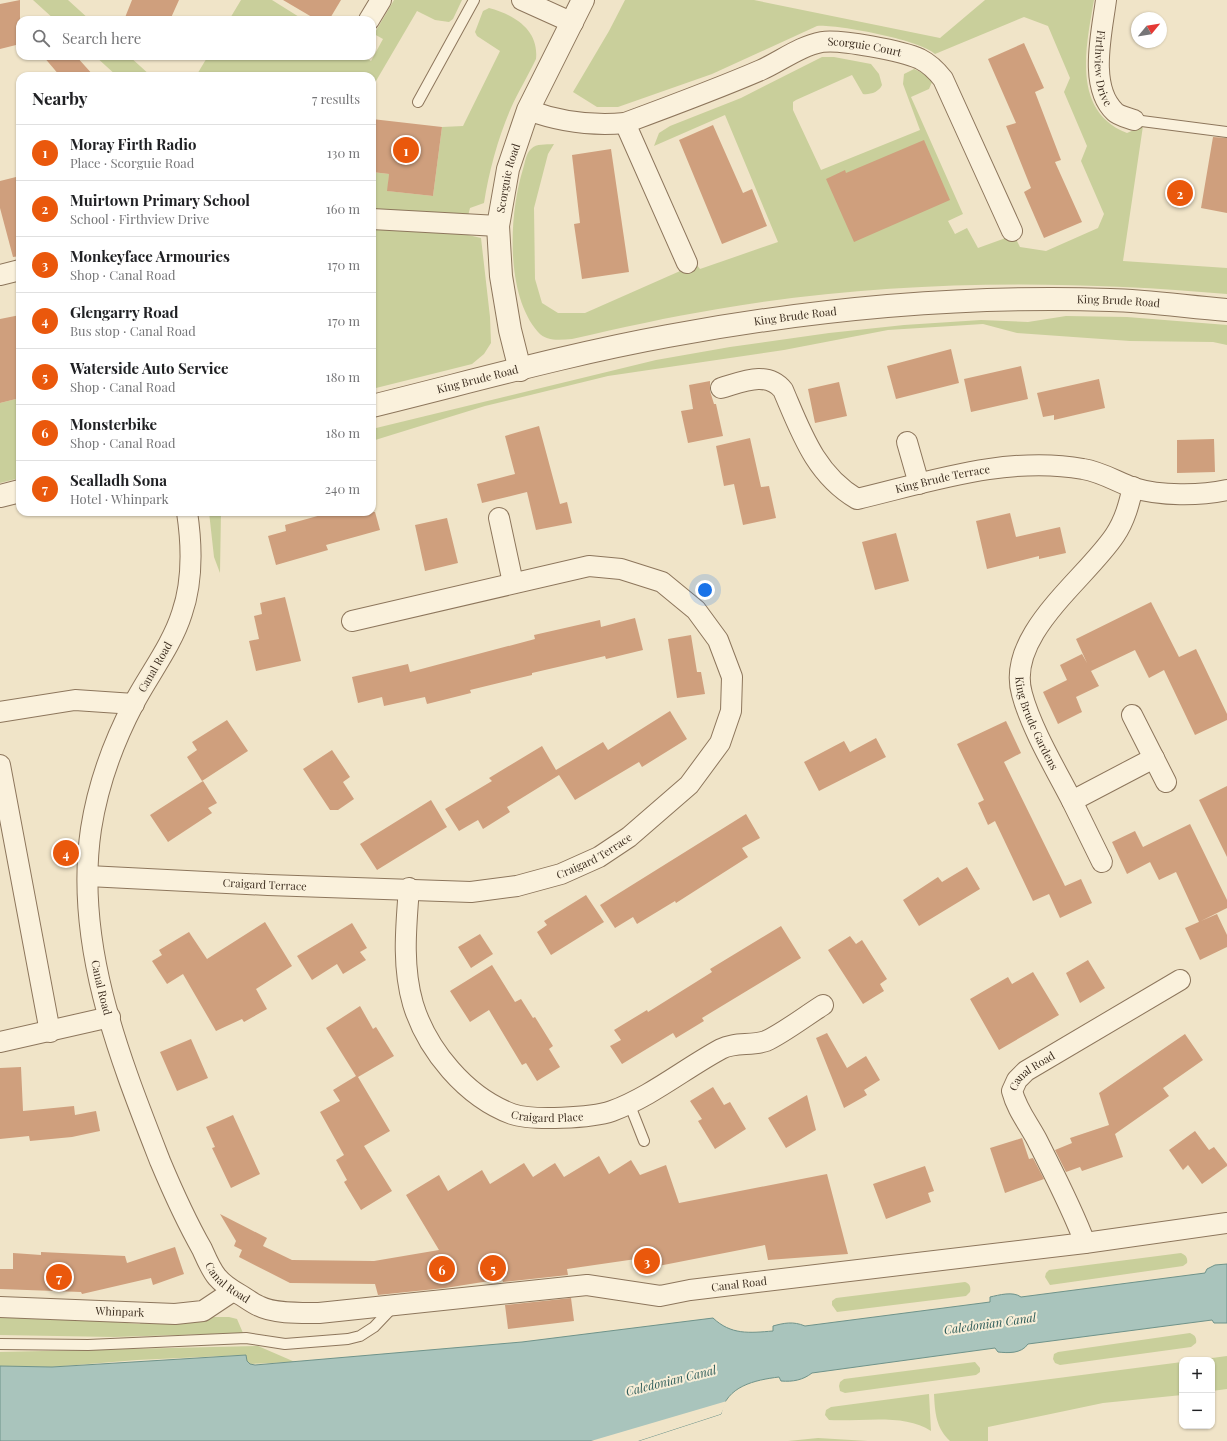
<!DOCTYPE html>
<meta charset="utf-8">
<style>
body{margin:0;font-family:"Playfair Display",serif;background:#f6f6f6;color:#202124}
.controls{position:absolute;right:12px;bottom:12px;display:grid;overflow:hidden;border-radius:8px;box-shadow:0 1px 3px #0004}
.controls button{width:36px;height:36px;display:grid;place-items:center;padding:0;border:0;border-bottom:1px solid #e0e0e0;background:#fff;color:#202124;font:20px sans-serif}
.compass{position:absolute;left:1131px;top:12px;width:36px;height:36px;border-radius:50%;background:#fff;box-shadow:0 1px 3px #0004;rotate:60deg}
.you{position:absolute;left:705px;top:590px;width:14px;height:14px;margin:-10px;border:3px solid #fff;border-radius:50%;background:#1a73e8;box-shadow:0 0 0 6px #1a73e833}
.badge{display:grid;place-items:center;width:26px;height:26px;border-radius:50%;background:#ea580c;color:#fff;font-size:13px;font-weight:700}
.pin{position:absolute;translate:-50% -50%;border:2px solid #fff;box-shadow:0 1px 4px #0006}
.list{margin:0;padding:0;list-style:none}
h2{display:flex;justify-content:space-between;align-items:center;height:52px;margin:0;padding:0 16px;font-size:17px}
h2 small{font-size:13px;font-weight:400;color:#757577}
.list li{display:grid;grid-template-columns:26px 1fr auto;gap:12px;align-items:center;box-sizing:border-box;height:56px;padding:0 16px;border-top:1px solid #e0e0e0}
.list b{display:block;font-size:15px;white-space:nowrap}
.list p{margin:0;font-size:13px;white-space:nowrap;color:#757577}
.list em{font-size:13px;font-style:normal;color:#757577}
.icon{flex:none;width:22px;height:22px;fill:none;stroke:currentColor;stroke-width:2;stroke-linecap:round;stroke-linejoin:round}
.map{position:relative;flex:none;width:1227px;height:1441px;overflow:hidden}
.search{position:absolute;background:#fff;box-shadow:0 1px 3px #0004;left:16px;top:16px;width:360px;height:44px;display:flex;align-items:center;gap:10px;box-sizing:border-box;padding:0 14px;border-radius:12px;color:#757577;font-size:15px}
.panel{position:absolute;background:#fff;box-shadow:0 1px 3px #0004;left:16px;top:72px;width:360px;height:444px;border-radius:12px}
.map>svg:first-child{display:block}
.green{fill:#c9cf9b}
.water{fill:#a9c4bc;stroke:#6f938a}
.pier{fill:#f0e4c8}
.building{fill:#cf9f7d}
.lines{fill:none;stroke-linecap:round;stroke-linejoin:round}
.service-casing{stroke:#8d765c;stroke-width:12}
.minor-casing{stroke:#8d765c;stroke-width:22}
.tertiary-casing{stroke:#8d765c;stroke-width:24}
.service{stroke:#faf1dc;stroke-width:10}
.minor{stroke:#faf1dc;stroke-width:20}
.tertiary{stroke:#faf1dc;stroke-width:22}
.labels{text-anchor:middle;stroke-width:4;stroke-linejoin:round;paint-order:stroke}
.street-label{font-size:11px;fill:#3d2e20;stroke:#f7eed8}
.water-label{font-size:12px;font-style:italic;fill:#2f5d5a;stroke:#f7eed8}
</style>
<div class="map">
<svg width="1227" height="1441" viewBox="0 0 1227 1441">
<rect width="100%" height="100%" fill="#f0e4c8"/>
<!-- green -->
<path class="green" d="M 33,0 L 68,0 L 90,20 L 55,20 Z
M 241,0 L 272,0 L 304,20 L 229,20 Z
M 394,0 L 462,0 L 453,19 L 449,22 L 435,20 L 417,11 L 376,81 L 372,83 L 372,76 L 196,76 L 208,56 L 363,56 L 371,61 L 383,39 L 374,34 Z
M 625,0 L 754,0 L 940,38 L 985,0 L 1094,0 C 1086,47 1071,111 1127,133 L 1143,126 L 1123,261 L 1227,268 L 1227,294 C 1058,279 886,280 718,309 C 669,317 620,328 572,339 C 560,340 547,342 538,332 C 505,294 509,214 523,169 C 525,163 526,153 531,149 C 537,143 545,145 554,144 L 548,154 L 534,208 L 535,279 L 542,303 L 558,313 L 585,313 L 696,264 L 700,269 L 778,242 L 725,115 L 654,146 L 659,133 L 670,126 L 741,98 L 822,57 L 834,57 L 871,64 L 879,74 L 882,85 C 879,92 870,95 863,94 L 852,75 L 796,100 L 793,102 L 793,110 L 821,170 L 920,130 L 903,84 L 904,74 L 914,69 L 925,74 L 932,82 L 929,89 L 911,97 L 963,214 L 948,221 L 955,234 L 967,228 L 978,248 L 1014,235 L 1020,247 L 1046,251 L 1098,228 L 1104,214 L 1081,161 L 1087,146 L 1064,92 L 1070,78 L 1048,26 L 1024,17 L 935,54 C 921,40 836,24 817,26 L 712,74 L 618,107 L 597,107 L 573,92 L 609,31 Z
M 489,8 C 515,15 539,30 536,59 C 528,76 518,92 511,108 C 498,138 489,171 484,203 L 470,208 L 468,216 L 372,213 L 372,172 L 389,174 L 388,191 L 433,196 L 442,127 L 463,126 L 500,51 L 477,36 L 475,32 L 483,11 Z
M 95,56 L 129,56 L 151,76 L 117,76 Z
M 372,227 L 466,232 L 468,235 L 481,238 L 490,317 L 491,343 L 484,354 L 472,364 L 372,389 Z
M 1066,316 L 1127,317 L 1227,325 L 1227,345 L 1213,342 L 1130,341 L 1017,333 L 983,324 L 888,330 L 784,350 L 608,376 L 485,406 L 372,441 L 372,429 L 656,360 L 730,347 L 829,333 L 904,325 L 981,320 L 1028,322 Z
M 20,398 L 20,478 L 0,483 L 0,403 Z
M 209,512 L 221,512 L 220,573 L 214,557 Z
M 1181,1253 C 1186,1255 1188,1258 1187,1263 L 1183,1266 L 1050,1285 L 1045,1277 L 1046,1273 L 1049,1270 Z
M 965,1282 C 970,1284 971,1287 970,1292 L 966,1296 L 837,1312 L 832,1305 L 832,1301 L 836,1298 Z
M 0,1313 L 140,1324 L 141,1317 L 229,1317 L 237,1319 L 243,1333 L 114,1337 L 0,1335 Z
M 1190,1333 C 1195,1335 1197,1338 1196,1343 L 1191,1347 L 1060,1365 L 1055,1363 L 1053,1359 L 1054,1354 L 1058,1352 Z
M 258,1346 L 295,1362 L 250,1364 L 247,1361 L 246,1355 L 137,1360 L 52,1367 L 0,1366 L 0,1352 Z
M 1227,1356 L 1227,1389 L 1212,1391 L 1212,1360 L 1197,1360 Z
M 975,1362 L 980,1368 L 980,1372 L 976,1375 L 845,1393 L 840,1391 L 839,1386 L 840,1382 L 844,1379 Z
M 1182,1362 L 1182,1395 L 1103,1403 L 988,1427 L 988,1441 L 950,1441 C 936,1428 935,1413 934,1394 Z
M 929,1394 L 931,1431 C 905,1413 860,1422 829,1420 L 825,1415 L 826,1410 L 831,1407 Z
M 818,1438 L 868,1441 L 788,1441 Z"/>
<!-- water -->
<path class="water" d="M 1227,1264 L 1227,1323 L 1214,1323 L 1212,1320 L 1028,1344 C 1021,1354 1008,1353 998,1352 L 995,1348 L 812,1373 C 803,1380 793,1382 781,1381 L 779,1377 C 755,1380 726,1386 721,1414 L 638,1441 L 0,1441 L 0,1366 L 52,1367 L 246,1355 L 247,1361 L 250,1364 L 255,1365 L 522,1342 L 713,1318 C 731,1335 749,1333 773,1331 L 773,1326 C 784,1323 793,1321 805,1326 L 990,1302 L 990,1297 C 999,1295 1013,1291 1021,1297 L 1205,1273 L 1207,1269 L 1215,1265 Z"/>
<!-- pier -->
<path class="pier" d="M 727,1401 L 721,1414 L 638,1441 L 591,1441 Z"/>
<!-- building -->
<path class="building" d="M 20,0 L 20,44 L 0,49 L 0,4 Z
M 132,0 L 179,0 L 170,20 L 124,20 Z
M 283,0 L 341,0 L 329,20 L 317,20 Z
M 1024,43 L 1044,88 L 1035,92 L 1061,160 L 1055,162 L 1082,222 L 1044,238 L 1024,192 L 1031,188 L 1006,126 L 1016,123 L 988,59 Z
M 43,56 L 76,56 L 94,76 L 60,76 Z
M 372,119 L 442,127 L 433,196 L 387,191 L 389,174 L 372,172 Z
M 713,125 L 743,193 L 752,189 L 767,226 L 722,244 L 679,140 Z
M 1213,137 L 1227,138 L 1227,213 L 1201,208 Z
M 924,140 L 950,200 L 854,242 L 826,179 L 845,170 L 846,173 Z
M 611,149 L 629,272 L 582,279 L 574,224 L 580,223 L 572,155 Z
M 20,176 L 20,256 L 13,257 L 0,208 L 0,181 Z
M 20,315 L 20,398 L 0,403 L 0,319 Z
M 951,349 L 959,383 L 896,399 L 887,366 Z
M 1021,366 L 1028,399 L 971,412 L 964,379 Z
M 1099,379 L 1105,408 L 1054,420 L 1054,415 L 1043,417 L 1037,393 Z
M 710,381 L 710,391 L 714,404 L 716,404 L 723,436 L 688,443 L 681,411 L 693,409 L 689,385 Z
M 839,382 L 847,416 L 815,423 L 808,389 Z
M 539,426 L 560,504 L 567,502 L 572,523 L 536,530 L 527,492 L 482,503 L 477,484 L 515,474 L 505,436 Z
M 750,438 L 761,487 L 769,486 L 776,518 L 743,525 L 734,484 L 724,486 L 716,446 Z
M 1214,439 L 1215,472 L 1177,473 L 1177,440 Z
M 332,512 L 375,512 L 380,530 L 326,545 L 328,550 L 276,565 L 268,536 L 286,531 L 285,525 Z
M 1010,513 L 1016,537 L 1060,527 L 1066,553 L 1039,559 L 1039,556 L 987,569 L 976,521 Z
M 447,518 L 458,563 L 425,571 L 415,525 Z
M 896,533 L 909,581 L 875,590 L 862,542 Z
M 285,597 L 301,661 L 256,671 L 249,641 L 259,639 L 254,616 L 262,614 L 260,603 Z
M 1151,602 L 1179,657 L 1196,649 L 1227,714 L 1227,720 L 1195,735 L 1164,670 L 1149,678 L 1135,650 L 1091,671 L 1099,686 L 1076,697 L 1082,712 L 1058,724 L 1043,692 L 1067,680 L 1060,665 L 1082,654 L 1087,663 L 1076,639 Z
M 635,618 L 643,650 L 606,659 L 605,656 L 532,673 L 532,675 L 470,690 L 471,693 L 427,704 L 425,697 L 384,706 L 382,697 L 358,703 L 352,677 L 408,664 L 410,672 L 535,639 L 534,635 L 600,620 L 601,627 Z
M 691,635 L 697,672 L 701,672 L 705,694 L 677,698 L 668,639 Z
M 670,711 L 687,739 L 642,767 L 639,762 L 575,800 L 559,775 L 507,807 L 510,812 L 483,829 L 478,820 L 459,831 L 445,809 L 492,781 L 489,778 L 542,746 L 556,770 L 603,742 L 608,750 Z
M 227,720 L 248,751 L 202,781 L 187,757 L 197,750 L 192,742 Z
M 1006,721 L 1021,753 L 1004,762 L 1065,886 L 1081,879 L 1092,903 L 1060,918 L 1049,894 L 1033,901 L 995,821 L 988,825 L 978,803 L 984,800 L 957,744 Z
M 876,738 L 886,757 L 819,791 L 804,762 L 844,741 L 850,752 Z
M 332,750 L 350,777 L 343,782 L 354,799 L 338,810 L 330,810 L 303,769 Z
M 203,781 L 217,803 L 208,808 L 212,813 L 168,842 L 150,815 Z
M 1227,786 L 1227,857 L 1199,800 Z
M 431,800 L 447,827 L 377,870 L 360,844 Z
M 746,814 L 760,838 L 742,848 L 748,857 L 676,903 L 675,901 L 637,924 L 633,917 L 615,928 L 600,905 Z
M 1190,824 L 1227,900 L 1227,908 L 1199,922 L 1176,872 L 1159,880 L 1149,860 L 1150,862 L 1127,874 L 1112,842 L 1135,831 L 1143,847 Z
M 967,867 L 980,889 L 919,926 L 903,900 L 938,877 L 942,882 Z
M 586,895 L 604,922 L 551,955 L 537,932 L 547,925 L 544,921 Z
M 1217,914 L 1227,935 L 1227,947 L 1200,960 L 1185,928 Z
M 265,922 L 292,966 L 256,989 L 267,1009 L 244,1022 L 242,1019 L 216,1031 L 183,974 L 167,984 L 152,961 L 162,955 L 159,950 L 189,932 L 207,959 Z
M 352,923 L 367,948 L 360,952 L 366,960 L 343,974 L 337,964 L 312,980 L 297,956 Z
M 781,926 L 801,958 L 702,1018 L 704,1021 L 676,1038 L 673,1033 L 622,1064 L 610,1046 L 621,1040 L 614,1030 L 647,1010 L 648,1012 L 712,972 L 710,969 Z
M 480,934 L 493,954 L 471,968 L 458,947 Z
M 850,936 L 856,944 L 862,940 L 887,979 L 880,984 L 884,991 L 863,1004 L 828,950 Z
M 1088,960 L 1105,988 L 1080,1003 L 1066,973 Z
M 492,965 L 515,1002 L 521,999 L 533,1018 L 535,1017 L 553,1046 L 549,1049 L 560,1067 L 537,1081 L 526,1063 L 522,1065 L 489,1010 L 470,1022 L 450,991 Z
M 1033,972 L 1059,1015 L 999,1050 L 970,999 L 1008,977 L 1012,984 Z
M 360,1006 L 373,1029 L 376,1027 L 394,1056 L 358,1077 L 390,1131 L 364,1146 L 392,1191 L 361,1210 L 344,1182 L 347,1180 L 336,1160 L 344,1155 L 320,1112 L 340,1101 L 333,1090 L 356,1076 L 326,1028 Z
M 827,1033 L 847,1068 L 866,1056 L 880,1080 L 864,1090 L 867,1095 L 844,1108 L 816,1038 Z
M 1185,1034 L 1203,1060 L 1163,1088 L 1169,1096 L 1115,1134 L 1123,1157 L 1082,1171 L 1080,1167 L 1066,1172 L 1055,1150 L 1072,1143 L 1070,1138 L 1109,1125 L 1099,1093 Z
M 191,1039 L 208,1078 L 177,1091 L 160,1052 Z
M 21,1067 L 23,1111 L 74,1106 L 75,1115 L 96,1111 L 100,1131 L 72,1137 L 30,1141 L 29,1136 L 0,1139 L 0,1068 Z
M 713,1087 L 724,1105 L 730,1102 L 746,1129 L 715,1149 L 698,1121 L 702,1119 L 690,1101 Z
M 807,1095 L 816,1130 L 786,1148 L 768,1118 Z
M 233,1115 L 260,1174 L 231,1188 L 212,1148 L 215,1147 L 206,1127 Z
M 1195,1131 L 1209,1150 L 1214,1147 L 1227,1164 L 1227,1166 L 1202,1184 L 1188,1165 L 1183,1170 L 1169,1150 Z
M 1022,1138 L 1029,1159 L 1033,1158 L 1044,1179 L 1005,1193 L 990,1148 Z
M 599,1156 L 609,1174 L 631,1160 L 640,1175 L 666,1165 L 679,1203 L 827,1174 L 848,1254 L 768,1260 L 765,1245 L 638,1270 L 636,1259 L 567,1269 L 568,1275 L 503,1282 L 502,1279 L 445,1288 L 378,1295 L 375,1284 L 290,1283 L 239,1257 L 242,1250 L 234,1246 L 236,1241 L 220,1214 L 267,1238 L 263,1246 L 292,1260 L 374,1261 L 439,1250 L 406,1195 L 439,1175 L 448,1191 L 482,1170 L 490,1184 L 524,1163 L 533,1177 L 555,1163 L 564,1177 Z
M 925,1166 L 934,1191 L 928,1193 L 931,1202 L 886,1219 L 873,1184 Z
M 175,1247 L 184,1274 L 153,1285 L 151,1278 L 82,1294 L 81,1292 L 0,1289 L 0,1269 L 13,1269 L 13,1253 L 41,1255 L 41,1252 L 125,1256 L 127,1263 Z
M 571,1298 L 574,1321 L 508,1329 L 505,1305 Z"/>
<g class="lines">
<defs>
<path id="service" d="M 418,102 L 474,0
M 1134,120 L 1227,132
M 629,1103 L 644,1141
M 0,1344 L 88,1345 L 246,1338 L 285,1344 L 348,1339 L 360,1336 L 374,1327 L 393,1307"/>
<g id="minor">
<path d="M 522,0 L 573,23"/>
<path id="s1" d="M 1106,0 C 1102,32 1088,87 1115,112 C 1119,116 1129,118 1134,120"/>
<path d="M 369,20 L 381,0"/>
<path id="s2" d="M 528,110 C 560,122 591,126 625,123 C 671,106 717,89 761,70 C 781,61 800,46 822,42 C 840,39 903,51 920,59 C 930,64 936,70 943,79 L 1012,231"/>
<path d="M 625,123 L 687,263"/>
<path d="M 372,219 L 498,226"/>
<path d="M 0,275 L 20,270"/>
<path id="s3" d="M 721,388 C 742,382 767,370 783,390 C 801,432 815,474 857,499 C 929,482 1008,455 1083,469 C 1102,472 1117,482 1134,488 C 1160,496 1200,496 1227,490"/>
<path d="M 907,442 L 919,484"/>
<path id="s4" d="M 1133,487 C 1129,504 1125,520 1115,535 C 1086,579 1005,635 1022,694 C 1031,728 1056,770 1072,801 L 1154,758"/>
<path id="s5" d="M 187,512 C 192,545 193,581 182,613 C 172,645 150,673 134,703 C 113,743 98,784 91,829 C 74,944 119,1056 160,1161 C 173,1192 185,1219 202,1249 C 206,1258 211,1270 217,1277 C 223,1284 232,1290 239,1294 C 246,1298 252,1303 259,1306 C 274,1314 302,1313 319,1313 L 587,1285 L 660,1296 L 690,1290 L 1085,1243 L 1227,1223"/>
<path d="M 499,518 L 513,583"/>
<path d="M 0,712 L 75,700 L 134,704"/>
<path d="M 1132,715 L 1166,782"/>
<path d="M 0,765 L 50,1032"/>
<path d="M 1072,801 L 1102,862"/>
<path id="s6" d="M 88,876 L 268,885 L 471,892 L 517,886 L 561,874 L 599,857 L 629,837 L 689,785 L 720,743 L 731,711 L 732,677 L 718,640 L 696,610 L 662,582 L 621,569 L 589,566 L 352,621"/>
<path id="s7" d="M 409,888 C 406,927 402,966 413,1004 C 427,1050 466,1097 512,1114 C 532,1121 592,1118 612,1111 C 652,1096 684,1069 721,1049 C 734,1042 752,1046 766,1041 C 782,1034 807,1015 823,1005"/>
<path d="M 0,1042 L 110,1017"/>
<path id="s8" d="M 1085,1243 C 1072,1208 1054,1174 1037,1140 C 1028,1123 1017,1110 1012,1091 L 1017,1080 L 1026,1071 L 1180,980"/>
<path id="s9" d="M 0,1307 L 175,1314 L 203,1311 L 233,1291"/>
</g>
<g id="tertiary">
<path id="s10" d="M 520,370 L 510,330 L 501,276 L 498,226 L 508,169 L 528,110 L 583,0"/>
<path id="s11" d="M 372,406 C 470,382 569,354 668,336 C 814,309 961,295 1110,300 C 1149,301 1188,307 1227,310"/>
<path d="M 0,496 L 20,491"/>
</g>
</defs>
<!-- service casing -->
<use href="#service" class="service-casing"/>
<!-- minor casing -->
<use href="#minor" class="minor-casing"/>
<!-- tertiary casing -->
<use href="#tertiary" class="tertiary-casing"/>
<!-- service -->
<use href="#service" class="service"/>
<!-- minor -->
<use href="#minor" class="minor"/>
<!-- tertiary -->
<use href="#tertiary" class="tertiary"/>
</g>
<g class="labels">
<!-- street labels -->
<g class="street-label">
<text dy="4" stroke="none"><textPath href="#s2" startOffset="355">Scorguie Court</textPath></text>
<text dy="4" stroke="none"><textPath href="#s1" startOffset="69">Firthview Drive</textPath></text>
<text dy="4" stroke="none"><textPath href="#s10" startOffset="195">Scorguie Road</textPath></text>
<text dy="4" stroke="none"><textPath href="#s11" startOffset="757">King Brude Road</textPath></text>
<text dy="4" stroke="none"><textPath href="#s11" startOffset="433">King Brude Road</textPath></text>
<text dy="4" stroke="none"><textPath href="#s11" startOffset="109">King Brude Road</textPath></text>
<text dy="4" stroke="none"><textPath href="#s3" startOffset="289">King Brude Terrace</textPath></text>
<text transform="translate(155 667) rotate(-60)" y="4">Canal Road</text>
<text dy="4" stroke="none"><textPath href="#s4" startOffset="275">King Brude Gardens</textPath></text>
<text dy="4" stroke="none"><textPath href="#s6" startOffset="513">Craigard Terrace</textPath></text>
<text dy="4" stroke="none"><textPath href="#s6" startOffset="177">Craigard Terrace</textPath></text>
<text dy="4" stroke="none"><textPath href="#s5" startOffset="498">Canal Road</textPath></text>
<text dy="4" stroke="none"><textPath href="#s8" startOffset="198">Canal Road</textPath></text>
<text dy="4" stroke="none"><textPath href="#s7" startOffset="305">Craigard Place</textPath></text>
<text dy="4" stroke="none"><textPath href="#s5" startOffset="822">Canal Road</textPath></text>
<text dy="4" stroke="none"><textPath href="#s5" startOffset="1346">Canal Road</textPath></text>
<text dy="4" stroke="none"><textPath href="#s9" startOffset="120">Whinpark</textPath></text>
</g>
<!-- water labels -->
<g class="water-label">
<text transform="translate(990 1324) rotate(-8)" y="4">Caledonian Canal</text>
<text transform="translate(671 1381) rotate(-14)" y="4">Caledonian Canal</text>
</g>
</g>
</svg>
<div class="controls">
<button>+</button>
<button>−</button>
</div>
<svg class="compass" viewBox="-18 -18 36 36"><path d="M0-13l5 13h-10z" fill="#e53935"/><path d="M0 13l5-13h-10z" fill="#757577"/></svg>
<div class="you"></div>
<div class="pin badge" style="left:406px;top:150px">1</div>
<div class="pin badge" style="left:1180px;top:193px">2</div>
<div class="pin badge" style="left:647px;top:1261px">3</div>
<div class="pin badge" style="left:66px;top:853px">4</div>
<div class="pin badge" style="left:493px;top:1268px">5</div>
<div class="pin badge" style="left:442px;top:1269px">6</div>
<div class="pin badge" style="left:59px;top:1277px">7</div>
<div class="search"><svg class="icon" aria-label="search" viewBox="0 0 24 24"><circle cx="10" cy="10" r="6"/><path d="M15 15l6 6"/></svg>Search here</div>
<section class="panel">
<h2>Nearby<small>7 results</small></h2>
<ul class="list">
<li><span class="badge">1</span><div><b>Moray Firth Radio</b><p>Place · Scorguie Road</p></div><em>130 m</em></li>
<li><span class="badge">2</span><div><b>Muirtown Primary School</b><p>School · Firthview Drive</p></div><em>160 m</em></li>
<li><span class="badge">3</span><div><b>Monkeyface Armouries</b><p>Shop · Canal Road</p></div><em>170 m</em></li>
<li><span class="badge">4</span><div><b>Glengarry Road</b><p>Bus stop · Canal Road</p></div><em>170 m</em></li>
<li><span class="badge">5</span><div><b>Waterside Auto Service</b><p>Shop · Canal Road</p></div><em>180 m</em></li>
<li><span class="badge">6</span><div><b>Monsterbike</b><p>Shop · Canal Road</p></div><em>180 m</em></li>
<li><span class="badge">7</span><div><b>Sealladh Sona</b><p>Hotel · Whinpark</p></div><em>240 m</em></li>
</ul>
</section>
</div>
